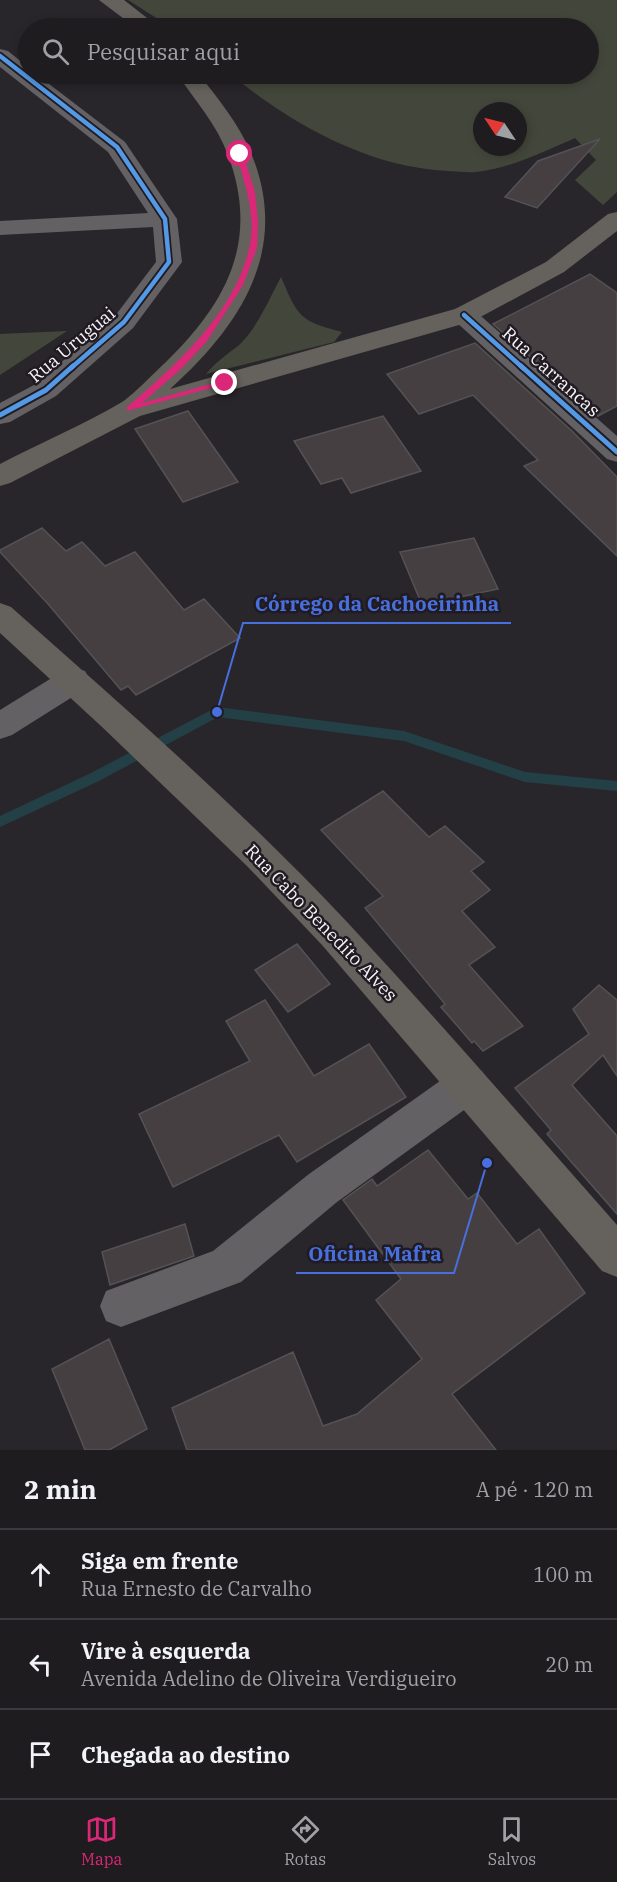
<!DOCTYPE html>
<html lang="pt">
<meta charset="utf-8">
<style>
body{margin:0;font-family:"IBM Plex Serif",serif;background:#272529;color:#f1f3f6}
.compass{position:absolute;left:473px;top:102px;width:54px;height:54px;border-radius:50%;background:#1f1c20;box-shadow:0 3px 9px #0003;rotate:305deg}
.stop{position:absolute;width:18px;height:18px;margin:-14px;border:4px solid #db2777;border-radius:50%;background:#fff}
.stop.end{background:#db2777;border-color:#fff;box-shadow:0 2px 6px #0008}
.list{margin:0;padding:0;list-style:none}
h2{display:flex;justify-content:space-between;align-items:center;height:78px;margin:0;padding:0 24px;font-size:26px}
h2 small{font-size:20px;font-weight:400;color:#a1a1a5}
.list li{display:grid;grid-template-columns:39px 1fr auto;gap:18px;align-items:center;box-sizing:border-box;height:90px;padding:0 24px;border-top:2px solid #3c3a3e}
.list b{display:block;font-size:22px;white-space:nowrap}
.list p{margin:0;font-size:20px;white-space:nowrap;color:#a1a1a5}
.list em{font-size:20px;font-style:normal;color:#a1a1a5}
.icon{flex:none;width:33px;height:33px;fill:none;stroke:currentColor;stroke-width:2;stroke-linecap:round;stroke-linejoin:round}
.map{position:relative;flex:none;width:617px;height:1450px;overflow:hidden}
.search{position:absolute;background:#1f1c20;box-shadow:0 3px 9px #0003;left:18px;right:18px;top:18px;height:66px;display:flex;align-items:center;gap:15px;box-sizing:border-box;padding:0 21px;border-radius:33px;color:#a1a1a5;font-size:22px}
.sheet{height:348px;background:#1f1c20}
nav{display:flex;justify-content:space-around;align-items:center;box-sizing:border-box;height:84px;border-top:2px solid #3c3a3e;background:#1f1c20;font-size:16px;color:#a1a1a5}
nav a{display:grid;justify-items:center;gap:3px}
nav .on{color:#db2777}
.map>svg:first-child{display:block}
.green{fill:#43473b;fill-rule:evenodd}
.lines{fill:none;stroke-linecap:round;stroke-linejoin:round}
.stream{fill:#224046;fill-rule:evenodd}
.building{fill:#463f42;stroke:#545254;stroke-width:1.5}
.minor{fill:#636163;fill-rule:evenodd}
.major{fill:#65625d;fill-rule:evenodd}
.cycleway-far1-casing{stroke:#201b22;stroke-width:8}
.cycleway-casing{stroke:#201b22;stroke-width:9}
.cycleway-far1{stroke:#5399e6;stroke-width:4.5}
.cycleway{stroke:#5399e6;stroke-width:5}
.route{fill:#db2777}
.labels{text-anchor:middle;stroke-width:5;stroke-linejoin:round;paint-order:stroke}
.street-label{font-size:18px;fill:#f6f3f8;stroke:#201b22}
.leader{fill:none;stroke:#486fde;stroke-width:2}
.callout-dot{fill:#486fde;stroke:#201b22;stroke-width:2}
.callout-label{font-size:20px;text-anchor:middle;font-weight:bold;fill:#486fde;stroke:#201b22;stroke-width:5;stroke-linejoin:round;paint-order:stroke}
</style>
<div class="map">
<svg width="617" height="1450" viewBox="0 0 617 1450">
<rect width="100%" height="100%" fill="#29262b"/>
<!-- green -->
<path class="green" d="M 128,0 L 617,0 L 617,192 L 603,205 L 575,180 L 596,160 L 575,138 C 543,152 511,168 476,172 C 467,173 457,171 448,171 C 367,167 292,124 230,74 L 588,74 L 588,28 L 172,28 ZM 482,111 L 518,111 L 518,147 L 482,147 Z
M 281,277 C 298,317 300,321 342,332 L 334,342 L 206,374 C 216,362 226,355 238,346 C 257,329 269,299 281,277 Z
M 67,331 L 0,375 L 0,334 Z"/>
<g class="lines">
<!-- stream -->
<path class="stream" d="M 217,707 L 404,731 L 525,772 L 617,781 L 617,791 L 525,782 L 404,741 L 218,717 L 99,781 L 0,827 L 0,816 L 91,773 Z"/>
</g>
<!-- building -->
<path class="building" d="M 600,139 L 537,208 L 505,197 L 538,161 Z
M 590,274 L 617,293 L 617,406 L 598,416 L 493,324 Z
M 475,343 L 572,431 L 617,477 L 617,556 L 524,466 L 538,460 L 473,395 L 419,414 L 387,374 Z
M 188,411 L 238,482 L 183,502 L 135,429 Z
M 383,416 L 421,471 L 351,493 L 342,478 L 321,484 L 294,441 Z
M 42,528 L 66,551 L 82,542 L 105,566 L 135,552 L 184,610 L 204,599 L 240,638 L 136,695 L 128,686 L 121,690 L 48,604 L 0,552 L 0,550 Z
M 474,538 L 498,589 L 422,605 L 400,552 Z
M 383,791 L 429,837 L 445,826 L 484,862 L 471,871 L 490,890 L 462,911 L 495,947 L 469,965 L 523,1026 L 483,1051 L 474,1041 L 472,1043 L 441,1007 L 445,1004 L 365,908 L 383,896 L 321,830 Z
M 297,944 L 330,984 L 288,1012 L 255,970 Z
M 599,985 L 617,1000 L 617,1076 L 603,1055 L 572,1085 L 617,1136 L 617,1214 L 547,1134 L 551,1130 L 515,1088 L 589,1034 L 573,1009 Z
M 265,1000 L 314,1076 L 369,1044 L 406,1097 L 297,1162 L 279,1135 L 173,1187 L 139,1114 L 250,1061 L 226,1021 Z
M 428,1150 L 468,1199 L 477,1193 L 517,1244 L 539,1229 L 585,1293 L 452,1394 L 496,1450 L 187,1450 L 172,1408 L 293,1352 L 323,1426 L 357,1414 L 422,1359 L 376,1300 L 401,1279 L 343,1200 L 372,1179 L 377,1186 Z
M 185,1224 L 194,1256 L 110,1285 L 102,1252 Z
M 109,1339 L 147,1429 L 109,1450 L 85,1450 L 52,1369 Z"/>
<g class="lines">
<!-- minor -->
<path class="minor" d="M 0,49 L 8,51 L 28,67 L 28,74 L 36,74 L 125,142 L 177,219 L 182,262 L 133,328 L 56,396 L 10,422 L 0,424 L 0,403 L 36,384 L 115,316 L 156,262 L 153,227 L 0,235 L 0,221 L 148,213 L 108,152 L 0,67 Z
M 464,307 L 473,309 L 617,436 L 617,462 L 607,459 L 455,321 L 451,315 L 455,309 Z
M 74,668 L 85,671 L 90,680 L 85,689 L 12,735 L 0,739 L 0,710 L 63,671 Z
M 468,1066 L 482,1071 L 487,1084 L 482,1097 L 337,1202 L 241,1282 L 121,1327 L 106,1321 L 100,1306 L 106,1291 L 213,1251 L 309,1174 L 454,1071 Z"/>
<!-- major -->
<path class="major" d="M 99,0 L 124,0 L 160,28 L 136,28 Z
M 177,74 L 199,74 C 218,99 239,124 251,153 C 291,249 241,325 170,389 L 455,309 L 546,262 L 608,214 L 617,212 L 617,231 L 564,272 L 473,321 L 140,416 L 10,483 L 0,486 L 0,464 C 40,443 83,425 122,402 C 132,396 156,371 166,362 C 227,302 260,241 228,155 C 217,125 195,100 177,74 Z
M 0,603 L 11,607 C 126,709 243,811 348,923 C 440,1022 528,1124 617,1225 L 617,1277 L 602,1271 L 322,945 L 247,866 L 101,726 L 0,633 Z"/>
<defs>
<path id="cycleway-far1" d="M 0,56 L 117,147 L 165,219 L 169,262 L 124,322 L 71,368
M 464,315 L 523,368"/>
<path id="cycleway" d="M 521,366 L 617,452
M 0,415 L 46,390 L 73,366"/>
</defs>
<!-- cycleway-far1 casing -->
<use href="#cycleway-far1" class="cycleway-far1-casing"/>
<!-- cycleway casing -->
<use href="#cycleway" class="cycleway-casing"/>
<!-- cycleway-far1 -->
<use href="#cycleway-far1" class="cycleway-far1"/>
<!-- cycleway -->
<use href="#cycleway" class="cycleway"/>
</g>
<!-- route -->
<path class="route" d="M 240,152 L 243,154 L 255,192 L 258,222 L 257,248 L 243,285 L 207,341 L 182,368 L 142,403 L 225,380 L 229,383 L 127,411 L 127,407 C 175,366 234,314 249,249 C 257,218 245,183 236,154 Z"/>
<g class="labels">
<!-- street labels -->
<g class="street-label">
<text transform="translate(72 345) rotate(-40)" y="6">Rua Uruguai</text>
<text transform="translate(551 372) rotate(42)" y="6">Rua Carrancas</text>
<text transform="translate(321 923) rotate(46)" y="6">Rua Cabo Benedito Alves</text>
</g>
</g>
<!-- callouts -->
<path class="leader" d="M217 712L243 623H511M487 1163L454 1273H296"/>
<g class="callout-dot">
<circle cx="217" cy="712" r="6"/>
<circle cx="487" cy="1163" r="6"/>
</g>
<g class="callout-label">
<text x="377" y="611">Córrego da Cachoeirinha</text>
<text x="375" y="1261">Oficina Mafra</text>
</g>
</svg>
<svg class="compass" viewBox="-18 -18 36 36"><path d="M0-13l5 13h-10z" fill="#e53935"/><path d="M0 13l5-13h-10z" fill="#a1a1a5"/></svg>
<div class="stop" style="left:240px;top:154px"></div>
<div class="stop end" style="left:225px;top:383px"></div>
<div class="search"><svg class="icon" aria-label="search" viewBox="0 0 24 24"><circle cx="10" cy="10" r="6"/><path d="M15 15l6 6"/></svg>Pesquisar aqui</div>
</div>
<section class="sheet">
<h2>2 min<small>A pé · 120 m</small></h2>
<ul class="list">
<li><svg class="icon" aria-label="ahead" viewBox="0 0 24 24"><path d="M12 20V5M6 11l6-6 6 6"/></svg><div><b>Siga em frente</b><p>Rua Ernesto de Carvalho</p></div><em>100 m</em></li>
<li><svg class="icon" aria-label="left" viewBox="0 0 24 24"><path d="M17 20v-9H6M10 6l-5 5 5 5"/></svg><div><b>Vire à esquerda</b><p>Avenida Adelino de Oliveira Verdigueiro</p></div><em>20 m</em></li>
<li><svg class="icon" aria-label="arrive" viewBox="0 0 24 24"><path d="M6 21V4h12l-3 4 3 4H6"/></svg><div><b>Chegada ao destino</b></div></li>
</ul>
</section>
<nav>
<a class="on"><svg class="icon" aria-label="map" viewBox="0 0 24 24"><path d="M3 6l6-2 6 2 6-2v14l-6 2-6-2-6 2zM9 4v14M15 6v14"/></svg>Mapa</a>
<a><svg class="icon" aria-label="directions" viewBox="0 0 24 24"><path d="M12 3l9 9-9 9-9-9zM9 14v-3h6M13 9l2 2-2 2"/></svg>Rotas</a>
<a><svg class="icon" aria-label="saved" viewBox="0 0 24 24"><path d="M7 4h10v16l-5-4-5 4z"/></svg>Salvos</a>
</nav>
